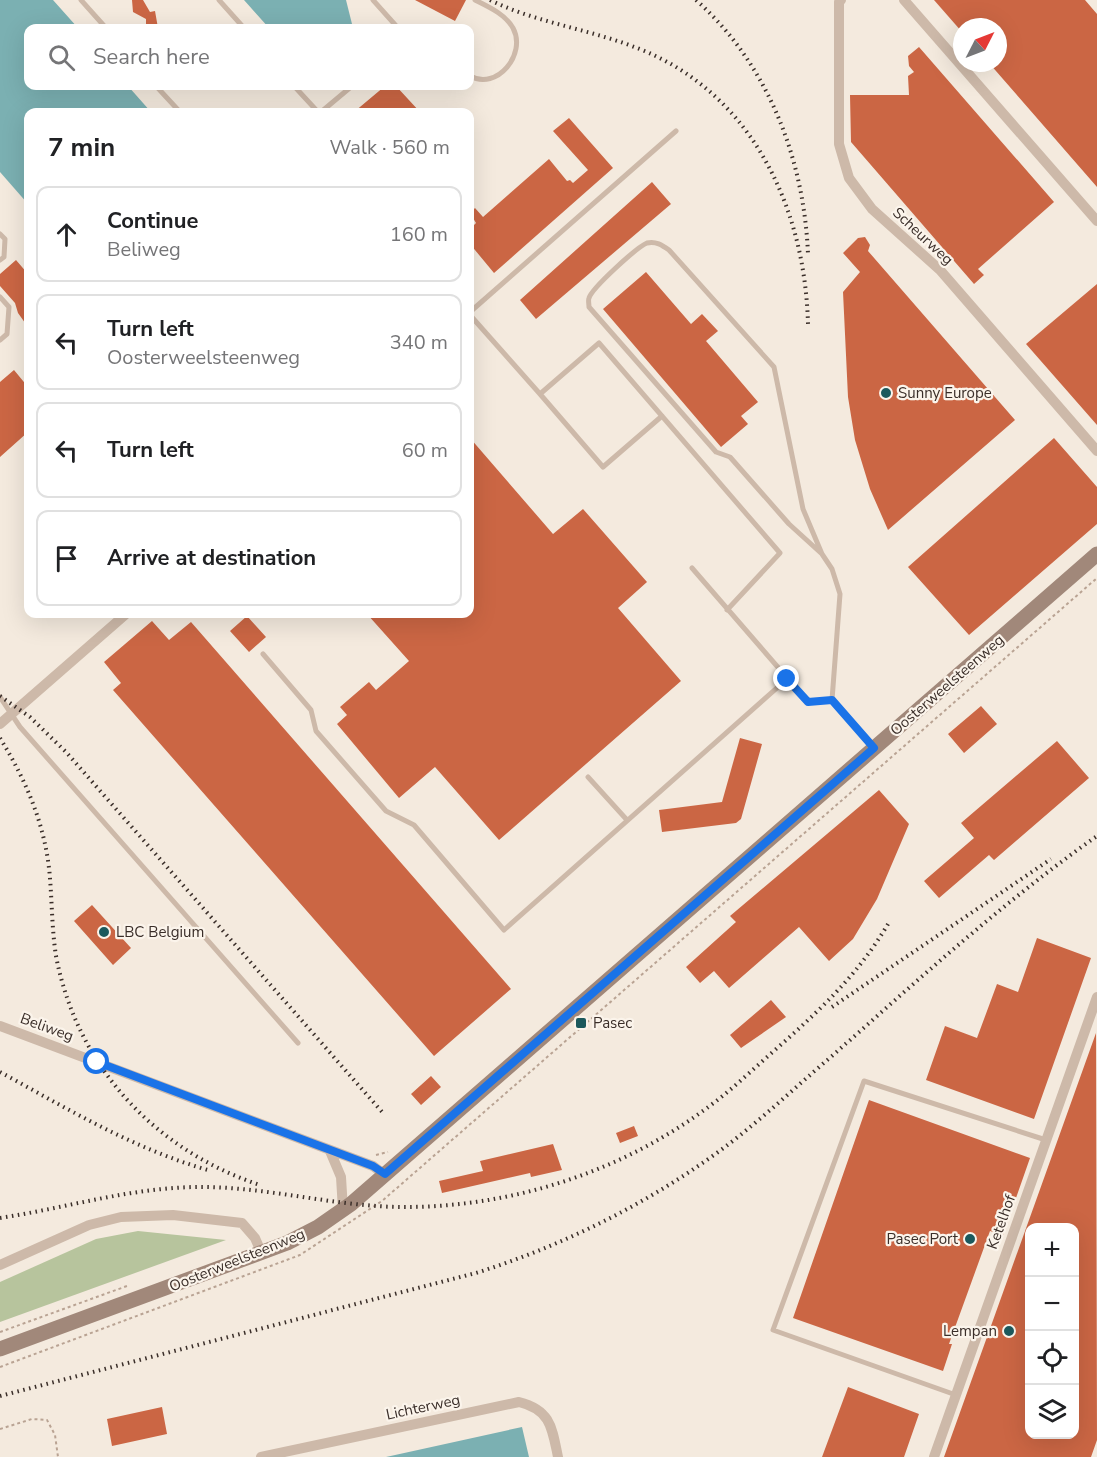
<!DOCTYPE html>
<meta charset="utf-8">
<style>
body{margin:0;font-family:"Nunito Sans",sans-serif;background:#f6f6f6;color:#202124}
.controls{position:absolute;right:18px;bottom:18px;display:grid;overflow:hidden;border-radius:12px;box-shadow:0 6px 24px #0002}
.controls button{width:54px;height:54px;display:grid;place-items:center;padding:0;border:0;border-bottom:2px solid #e0e0e0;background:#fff;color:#202124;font:30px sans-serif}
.compass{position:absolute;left:953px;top:18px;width:54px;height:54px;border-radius:50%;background:#fff;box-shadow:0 6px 24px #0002;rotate:48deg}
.stop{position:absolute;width:18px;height:18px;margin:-14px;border:4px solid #1a73e8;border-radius:50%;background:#fff}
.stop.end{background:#1a73e8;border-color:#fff;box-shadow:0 2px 6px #0008}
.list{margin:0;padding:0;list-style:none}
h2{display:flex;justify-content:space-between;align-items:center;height:78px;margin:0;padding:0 24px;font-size:26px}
h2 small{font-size:20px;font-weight:400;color:#757577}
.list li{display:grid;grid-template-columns:39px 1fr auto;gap:18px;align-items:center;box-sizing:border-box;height:96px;margin:0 12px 12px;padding:0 12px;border:2px solid #e0e0e0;border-radius:12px}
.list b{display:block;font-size:22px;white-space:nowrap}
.list p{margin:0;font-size:20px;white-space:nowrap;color:#757577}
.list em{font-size:20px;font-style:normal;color:#757577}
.icon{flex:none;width:33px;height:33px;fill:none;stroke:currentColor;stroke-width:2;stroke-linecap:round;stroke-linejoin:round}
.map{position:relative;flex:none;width:1097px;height:1457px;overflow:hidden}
.search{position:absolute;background:#fff;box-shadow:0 6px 24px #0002;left:24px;top:24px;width:450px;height:66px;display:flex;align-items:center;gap:15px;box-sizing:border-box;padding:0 21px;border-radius:12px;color:#757577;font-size:22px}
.panel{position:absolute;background:#fff;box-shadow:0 6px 24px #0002;left:24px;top:108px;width:450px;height:510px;border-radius:12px}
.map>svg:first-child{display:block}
.green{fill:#b7c49d}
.water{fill:#7bb0b2}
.building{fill:#cb6644;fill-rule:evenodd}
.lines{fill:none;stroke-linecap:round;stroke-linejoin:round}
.path{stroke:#b9a393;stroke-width:2;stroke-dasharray:3 3;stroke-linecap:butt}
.lane{stroke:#cdb9a9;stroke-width:5}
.street{stroke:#cdb9a9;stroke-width:10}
.secondary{stroke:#a1887a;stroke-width:15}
.rail{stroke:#3a2e29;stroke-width:4;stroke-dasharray:1.5 4.5;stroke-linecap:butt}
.route{stroke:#1a73e8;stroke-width:8}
.poi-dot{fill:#1c595d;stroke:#fbf4eb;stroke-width:2}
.labels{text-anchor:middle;stroke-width:4.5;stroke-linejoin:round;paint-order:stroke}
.street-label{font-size:15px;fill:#3a2e29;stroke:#fbf4eb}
.poi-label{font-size:15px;fill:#3a2e29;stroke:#fbf4eb;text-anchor:start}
</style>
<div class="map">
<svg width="1097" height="1457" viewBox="0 0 1097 1457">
<rect width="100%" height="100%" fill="#f4eade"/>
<!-- green -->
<path class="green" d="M 138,1231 L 226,1240 L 0,1322 L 0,1282 L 96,1239 Z"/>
<!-- water -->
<path class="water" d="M 0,0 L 53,0 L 78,28 L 28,28 L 28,86 L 128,86 L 151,112 L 28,112 L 28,204 L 0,172 Z
M 244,0 L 346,0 L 353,28 L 269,28 Z
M 522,1427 L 529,1457 L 386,1457 Z"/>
<!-- building -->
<path class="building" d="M 132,0 L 143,0 L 150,12 L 155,11 L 158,28 L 146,28 L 146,19 L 133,12 Z
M 415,0 L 466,0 L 455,21 Z
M 934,0 L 1085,0 L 1097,14 L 1097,187 L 989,63 L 998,63 L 998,27 L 962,27 L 962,32 Z
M 919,47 L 1054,202 L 978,269 L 984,275 L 974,284 L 851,142 L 850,95 L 909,95 L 908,76 L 914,72 L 909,66 L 908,56 Z
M 385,86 L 396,86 L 420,112 L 354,112 Z
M 569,118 L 613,168 L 494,273 L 470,244 L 470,229 L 476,223 L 470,213 L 475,208 L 483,217 L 549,159 L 567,181 L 570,180 L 573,183 L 588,170 L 553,131 Z
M 652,182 L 671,204 L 536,319 L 520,300 Z
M 865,237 L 870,245 L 868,251 L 1015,420 L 888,530 L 870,489 L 855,440 L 848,397 L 843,292 L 860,272 L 843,253 L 858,238 Z
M 16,260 L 28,274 L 28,327 L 18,313 L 15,303 L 0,286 L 0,274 Z
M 646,272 L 691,324 L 702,314 L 718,331 L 706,341 L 758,402 L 741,416 L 748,424 L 721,447 L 603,309 Z
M 1097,284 L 1097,425 L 1026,344 Z
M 14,370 L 28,387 L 28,432 L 0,457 L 0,382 Z
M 470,438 L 553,534 L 583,509 L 647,582 L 618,608 L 681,681 L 499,840 L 435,767 L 399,798 L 337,724 L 347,715 L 340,707 L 369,682 L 376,690 L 409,661 L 367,614 L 470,614 Z
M 1054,438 L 1097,487 L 1097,524 L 969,635 L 908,567 Z
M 247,616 L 266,637 L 249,652 L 230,631 Z
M 152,621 L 169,640 L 191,622 L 511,989 L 434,1056 L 113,690 L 121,683 L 104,662 Z
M 981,706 L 997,724 L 964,753 L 948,734 Z
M 740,738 L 762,744 L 741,819 L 736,823 L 662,832 L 659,810 L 722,802 Z
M 1057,741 L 1089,778 L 994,860 L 989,855 L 939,898 L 924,881 L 974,838 L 961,823 Z
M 879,790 L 909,824 L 877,899 L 853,939 L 829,961 L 799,927 L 729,988 L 714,971 L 700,983 L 686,967 L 736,922 L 730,916 Z
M 92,905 L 131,948 L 113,965 L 74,921 Z
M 1037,938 L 1091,958 L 1034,1119 L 926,1080 L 945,1026 L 977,1038 L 997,984 L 1018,992 Z
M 771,1000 L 786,1017 L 741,1048 L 730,1035 Z
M 1096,1033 L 1097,1440 L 1091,1457 L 944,1457 ZM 1029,1227 L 1074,1227 L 1074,1434 L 1029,1434 Z
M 431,1076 L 441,1087 L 421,1105 L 411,1094 Z
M 869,1100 L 1030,1158 L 1003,1235 L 990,1231 L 949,1344 L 952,1344 L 943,1371 L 793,1318 Z
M 634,1126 L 638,1136 L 620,1143 L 616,1133 Z
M 553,1144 L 562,1170 L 531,1177 L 530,1173 L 442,1193 L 439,1181 L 483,1171 L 480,1161 Z
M 848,1387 L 919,1414 L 904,1457 L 822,1457 Z
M 162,1407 L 167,1434 L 112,1446 L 107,1419 Z"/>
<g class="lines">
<!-- path -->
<path class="path" d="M 376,1155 L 388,1152
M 0,1332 L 127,1286
M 0,1367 L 300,1255 L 382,1201 L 1097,578
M 0,1429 L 32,1419 L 47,1420 L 55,1435 L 58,1457"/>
<!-- lane -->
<path class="lane" d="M 81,0 L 106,28
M 219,0 L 244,28
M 373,0 L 398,28
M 470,76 C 497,91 527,54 513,28 C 505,14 489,7 475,0
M 156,86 L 180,112
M 294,86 L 318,112
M 321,112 L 352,86
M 0,234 L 5,239 L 4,257 L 0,260
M 0,297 L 9,307 L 7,334 L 0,340
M 470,312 L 676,131
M 470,315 L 540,394
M 662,416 L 603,467 L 540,394 L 599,343 L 780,553 L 727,610
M 822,554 L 803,509 L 774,367 L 669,250 C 662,245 656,241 647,243 C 637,247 592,288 589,298 C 588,300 589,304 589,307 L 716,452 L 730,457 L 789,524 L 822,554 L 832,569 L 840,594 L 832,700 L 873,747
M 692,568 L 808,702 L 832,700
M 263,654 L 311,710 L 316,731 L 386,811 L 414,825 L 504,930 L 787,679
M 0,697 L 20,727 L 298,1043
M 588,777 L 627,820
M 956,1395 L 773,1330 L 864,1081 L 1046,1140"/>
<!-- street -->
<path class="street" d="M 841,0 L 839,2 L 839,144 L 849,178 L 872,209 L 940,270 L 1097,451
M 904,0 L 1097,221
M 0,724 L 126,614
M 0,1026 L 373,1166 L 385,1175
M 330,1151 L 341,1177 L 343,1210
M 0,1265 L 89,1225 L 121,1217 L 173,1215 L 242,1223 L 255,1238 L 262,1254
M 261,1457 L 519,1402 C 551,1410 552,1428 558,1457
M 934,1457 L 1097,997"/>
<!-- secondary -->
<path class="secondary" d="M 0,1349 L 287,1243 L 318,1227 L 351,1204 L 1097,554"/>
<!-- rail -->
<path class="rail" d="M 490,0 C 537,23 589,29 637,48 C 752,92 805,208 808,324
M 696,0 C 768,64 804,159 808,254
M 0,696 L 30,717 L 66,752 L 383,1113
M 0,738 C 27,782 46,827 50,878 C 52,904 52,930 56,956 C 77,1066 154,1150 260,1185
M 832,1007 L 1051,859
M 0,1072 C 68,1109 134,1149 208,1170
M 0,1218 C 66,1208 129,1188 196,1187 C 268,1186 338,1208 409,1207 C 517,1206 625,1170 711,1105 C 734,1088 754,1068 775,1050 C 819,1011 858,975 888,924
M 0,1396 L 476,1273 C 561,1246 641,1207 714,1155 C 756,1125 793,1089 832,1056 C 918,980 1003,902 1097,836"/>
</g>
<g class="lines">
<!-- route -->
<path class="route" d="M 97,1062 L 373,1166 L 385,1174 L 874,748 L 832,700 L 808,702 L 787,679"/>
</g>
<!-- markers -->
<g class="poi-dot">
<circle cx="886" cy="393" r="6"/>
<circle cx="104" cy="932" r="6"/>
<rect x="575" y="1017" width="12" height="12" rx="3"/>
<circle cx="970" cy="1239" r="6"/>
<circle cx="1009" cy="1331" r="6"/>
</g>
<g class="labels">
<!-- street labels -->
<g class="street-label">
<text transform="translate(923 236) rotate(43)" y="5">Scheurweg</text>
<text transform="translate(947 685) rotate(-41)" y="5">Oosterweelsteenweg</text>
<text transform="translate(47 1027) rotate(20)" y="5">Beliweg</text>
<text transform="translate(1001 1222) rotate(-70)" y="5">Ketelhof</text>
<text transform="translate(237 1260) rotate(-22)" y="5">Oosterweelsteenweg</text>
<text transform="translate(423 1407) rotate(-12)" y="5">Lichterweg</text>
</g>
<!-- poi labels -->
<g class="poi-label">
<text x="898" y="398">Sunny Europe</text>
<text x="116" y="937">LBC Belgium</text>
<text x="593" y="1028">Pasec</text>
<text x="958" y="1244" text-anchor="end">Pasec Port</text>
<text x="997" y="1336" text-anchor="end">Lempan</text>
</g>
</g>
</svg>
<div class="controls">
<button>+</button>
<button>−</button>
<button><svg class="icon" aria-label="locate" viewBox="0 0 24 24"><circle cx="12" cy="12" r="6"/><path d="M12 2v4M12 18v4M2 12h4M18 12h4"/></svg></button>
<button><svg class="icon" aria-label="layers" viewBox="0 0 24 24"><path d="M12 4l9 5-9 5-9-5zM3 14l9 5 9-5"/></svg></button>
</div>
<svg class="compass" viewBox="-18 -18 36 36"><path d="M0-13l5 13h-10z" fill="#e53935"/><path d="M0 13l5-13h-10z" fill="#757577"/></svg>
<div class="stop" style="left:97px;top:1062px"></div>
<div class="stop end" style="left:787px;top:679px"></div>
<div class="search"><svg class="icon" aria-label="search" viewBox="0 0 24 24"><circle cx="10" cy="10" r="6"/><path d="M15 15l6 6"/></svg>Search here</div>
<section class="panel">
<h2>7 min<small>Walk · 560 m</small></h2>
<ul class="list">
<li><svg class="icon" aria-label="ahead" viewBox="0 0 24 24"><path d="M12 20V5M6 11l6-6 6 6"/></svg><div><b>Continue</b><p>Beliweg</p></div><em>160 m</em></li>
<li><svg class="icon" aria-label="left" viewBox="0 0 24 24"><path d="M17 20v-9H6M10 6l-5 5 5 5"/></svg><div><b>Turn left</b><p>Oosterweelsteenweg</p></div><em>340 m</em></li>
<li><svg class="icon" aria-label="left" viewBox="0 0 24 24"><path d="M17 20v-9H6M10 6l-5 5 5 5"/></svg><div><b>Turn left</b></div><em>60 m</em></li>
<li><svg class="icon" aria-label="arrive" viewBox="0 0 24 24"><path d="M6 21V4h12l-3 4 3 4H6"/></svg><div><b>Arrive at destination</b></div></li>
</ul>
</section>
</div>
